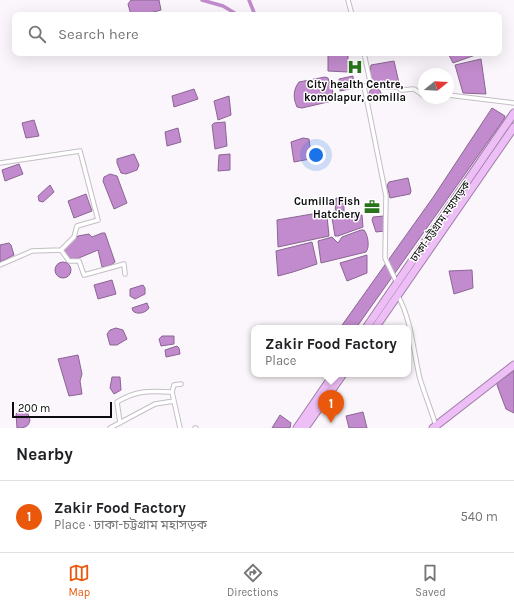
<!DOCTYPE html>
<meta charset="utf-8">
<style>
body{margin:0;font-family:Karla,"Noto Sans Bengali",sans-serif;background:#f2f2f2;color:#202124}
.compass{position:absolute;left:418px;top:68px;width:36px;height:36px;border-radius:50%;background:#fff;box-shadow:0 4px 16px #0002;rotate:72deg}
.scale{position:absolute;left:12px;bottom:10px;width:100px;box-sizing:border-box;padding-left:4px;border:2px solid #0c0b0d;border-top:0;font-size:11px;line-height:14px;white-space:nowrap;color:#0c0b0d;-webkit-text-stroke:3px #fff;paint-order:stroke}
.you{position:absolute;left:316px;top:155px;width:14px;height:14px;margin:-10px;border:3px solid #fff;border-radius:50%;background:#1a73e8;box-shadow:0 0 0 6px #1a73e833}
.badge{display:grid;place-items:center;width:26px;height:26px;border-radius:50%;background:#ea580c;color:#fff;font-size:13px;font-weight:700}
.pin{position:absolute;translate:-50% -33px;filter:drop-shadow(0 1px 2px #0008)}
.pin::after{content:'';position:absolute;top:21px;width:14px;height:12px;background:inherit;clip-path:polygon(0 0,100% 0,50% 100%)}
.popup{position:absolute;left:251px;top:325px;width:160px;height:52px;box-sizing:border-box;display:grid;place-content:center;border-radius:8px;background:#fff;filter:drop-shadow(0 1px 3px #0005);font-size:13px;white-space:nowrap;color:#757577}
.popup b{font-size:15px;color:#202124}
.popup::after{content:'';position:absolute;left:50%;top:100%;margin-left:-8px;border:8px solid transparent;border-top-color:#fff}
.list{margin:0;padding:0;list-style:none}
h2{display:flex;justify-content:space-between;align-items:center;height:52px;margin:0;padding:0 16px;font-size:17px}
h2 small{font-size:13px;font-weight:400;color:#757577}
.list li{display:grid;grid-template-columns:26px 1fr auto;gap:12px;align-items:center;box-sizing:border-box;height:72px;padding:0 16px;border-top:1px solid #e0e0e0}
.list b{display:block;font-size:15px;white-space:nowrap}
.list p{margin:0;font-size:13px;white-space:nowrap;color:#757577}
.list em{font-size:13px;font-style:normal;color:#757577}
.icon{flex:none;width:22px;height:22px;fill:none;stroke:currentColor;stroke-width:2;stroke-linecap:round;stroke-linejoin:round}
.map{position:relative;flex:none;width:514px;height:428px;overflow:hidden}
.search{position:absolute;background:#fff;box-shadow:0 4px 16px #0002;left:12px;right:12px;top:12px;height:44px;display:flex;align-items:center;gap:10px;box-sizing:border-box;padding:0 14px;border-radius:8px;color:#757577;font-size:15px}
.sheet{height:124px;background:#fff}
nav{display:flex;justify-content:space-around;align-items:center;box-sizing:border-box;height:56px;border-top:1px solid #e0e0e0;background:#fff;font-size:11px;color:#757577}
nav a{display:grid;justify-items:center;gap:2px}
nav .on{color:#ea580c}
.map>svg:first-child{display:block}
.water{fill:#c28bcd;stroke:#8b6593}
.lines{fill:none;stroke-linecap:round;stroke-linejoin:round}
.canal{stroke:#c28bcd;stroke-width:3.5}
.street-casing{stroke:#c3bfc4;stroke-width:5.5}
.highway-casing{stroke:#9f7fa5;stroke-width:9}
.street{stroke:#fff;stroke-width:3.5}
.highway{stroke:#eebef7;stroke-width:7}
.labels{text-anchor:middle;stroke-width:3;stroke-linejoin:round;paint-order:stroke}
.poi-label{font-size:11px;font-weight:bold;fill:#0c0b0d;stroke:#fff}
.street-label{font-size:11px;fill:#0c0b0d;stroke:#fff}
</style>
<div class="map">
<svg width="514" height="428" viewBox="0 0 514 428">
<rect width="100%" height="100%" fill="#faf6fb"/>
<!-- water -->
<path class="water" d="M 131,0 L 159,0 L 161,10 L 143,15 L 131,15 L 128,4 Z
M 330,53 L 348,54 L 348,72 L 328,71 L 328,56 Z
M 448,53 L 481,53 L 453,63 Z
M 481,59 L 486,94 L 463,93 L 455,65 Z
M 394,61 L 399,83 L 373,85 L 370,72 L 371,65 Z
M 353,76 L 354,88 L 340,91 L 339,79 Z
M 325,77 L 328,78 L 333,92 L 332,101 L 302,108 L 297,107 C 293,98 293,90 299,82 Z
M369 94a6 6 0 1 1 12 0a6 6 0 1 1-12 0Z
M 194,89 L 198,99 L 174,107 L 172,96 Z
M 229,96 L 231,115 L 218,120 L 214,101 Z
M 492,108 L 505,116 L 504,119 L 356,328 L 340,328 L 434,196 Z
M 34,120 L 39,136 L 26,138 L 22,123 Z
M 225,122 L 227,146 L 215,149 L 212,125 L 214,123 Z
M 178,128 L 181,142 L 167,146 L 165,132 Z
M 303,138 L 309,139 L 311,157 L 310,159 L 294,162 L 291,142 Z
M 134,154 L 139,165 L 137,170 L 126,174 L 121,173 L 117,163 L 117,159 Z
M 230,154 L 230,170 L 218,171 L 219,155 Z
M 19,164 L 23,174 L 5,181 L 2,170 Z
M 110,174 L 117,176 L 127,203 L 114,209 L 103,181 L 104,177 Z
M 408,178 L 411,191 L 410,194 L 390,198 L 387,185 L 389,182 Z
M 50,185 L 54,192 L 43,202 L 39,201 L 38,196 Z
M 86,194 L 92,211 L 74,218 L 68,201 Z
M 336,198 L 344,199 L 344,213 L 335,214 Z
M 324,212 L 327,216 L 329,236 L 278,247 L 277,220 Z
M 362,215 L 363,227 L 338,236 L 335,236 L 332,218 Z
M 384,216 L 385,231 L 376,232 L 372,220 L 373,217 Z
M 361,230 L 364,230 C 368,235 370,247 366,252 L 321,263 L 318,241 L 332,237 L 338,243 L 342,237 Z
M 102,233 L 105,233 L 115,262 L 111,265 L 102,267 L 98,250 L 74,260 L 69,258 L 63,250 L 78,236 L 89,234 L 92,237 Z
M 312,242 L 317,264 L 293,272 L 278,276 L 276,251 Z
M 9,243 L 11,245 L 14,255 L 0,262 L 0,245 Z
M 367,255 L 367,273 L 347,281 L 340,263 Z
M55 270a8 8 0 1 1 16 0a8 8 0 1 1-16 0Z
M 472,270 L 473,288 L 454,294 L 449,271 Z
M 112,280 L 116,294 L 98,299 L 94,285 Z
M 143,285 L 145,288 L 145,294 L 135,299 L 130,296 L 130,289 Z
M 147,303 L 149,308 C 146,313 137,315 133,311 L 132,308 Z
M 116,328 L 123,330 L 127,339 L 117,345 L 110,345 L 107,334 L 110,330 Z
M 162,336 L 174,336 L 174,344 L 161,346 L 159,339 Z
M 177,346 L 179,348 L 180,354 L 166,357 L 165,350 Z
M 78,355 L 82,374 L 80,381 L 82,394 L 69,396 L 58,359 Z
M 514,371 L 514,413 L 506,409 L 497,385 L 498,382 Z
M 112,377 L 120,377 L 121,390 L 114,394 L 110,388 Z
M 20,410 L 27,411 L 30,420 C 29,427 24,428 17,428 L 16,414 Z
M 363,412 L 367,428 L 349,428 L 346,416 Z
M 280,415 L 291,423 L 290,428 L 272,428 Z"/>
<g class="lines">
<!-- canal -->
<path class="canal" d="M 202,0 L 223,6 L 238,15
M 249,0 L 255,15"/>
<defs>
<path id="street" d="M 348,0 L 352,15
M 364,53 L 371,86
M 448,95 L 514,103
M 0,163 L 80,151 L 98,220 L 77,226 L 74,237 L 61,250 L 32,251 L 0,265
M 61,250 L 69,261 L 79,261 L 84,275 L 124,264 L 125,274
M 397,283 L 385,258 L 386,196 L 364,86 L 398,87 L 401,90 L 414,89 L 424,96
M 398,296 C 412,321 413,351 420,379 C 425,395 431,410 436,426
M 120,423 L 117,402 C 137,390 149,391 172,392
M 110,428 L 155,404 L 174,401
M 180,428 L 172,392 L 174,385 L 181,384
M 195,428 L 196,428"/>
<path id="highway" d="M 366,328 L 514,113
M 375,328 L 514,127
M 297,428 L 334,374
M 305,428 L 343,374
M 433,428 L 514,365"/>
</defs>
<!-- street casing -->
<use href="#street" class="street-casing"/>
<!-- highway casing -->
<use href="#highway" class="highway-casing"/>
<!-- street -->
<use href="#street" class="street"/>
<!-- highway -->
<use href="#highway" class="highway"/>
</g>
<!-- icons -->
<defs>
<symbol id="hospital-bare" viewBox="-9 -9 18 18"><path d="M-5-5h3v3.5h4V-5h3V5h-3V1.5h-4V5h-3Z" fill="#29741a" stroke="#fff" stroke-width="2.5" paint-order="stroke"/></symbol>
<symbol id="office-bare" viewBox="-9 -9 18 18"><path d="M-6-3h4V-5.5h4V-3h4V5H-6ZM-1-4.5V-3h2v-1.5ZM-6 0V1H6V0Z" fill="#29741a" stroke="#fff" stroke-width="2.5" paint-order="stroke"/></symbol>
</defs>
<g fill-rule="evenodd">
<use href="#hospital-bare" x="344" y="56" width="22" height="22"/>
<use href="#office-bare" x="361" y="196" width="22" height="22"/>
</g>
<g class="labels">
<!-- poi labels -->
<g class="poi-label">
<text x="355" y="88">City health Centre,<tspan x="355" dy="13">komolapur, comilla</tspan></text>
<text x="360" y="205" text-anchor="end">Cumilla Fish<tspan x="360" dy="13">Hatchery</tspan></text>
</g>
<!-- street labels -->
<g class="street-label">
<text transform="translate(440 221) rotate(-55)" y="4">ঢাকা-চট্টগ্রাম মহাসড়ক</text>
</g>
</g>
</svg>
<svg class="compass" viewBox="-18 -18 36 36"><path d="M0-13l5 13h-10z" fill="#e53935"/><path d="M0 13l5-13h-10z" fill="#757577"/></svg>
<div class="scale">200 m</div>
<div class="you"></div>
<div class="pin badge" style="left:331px;top:423px">1</div>
<div class="popup"><b>Zakir Food Factory</b>Place</div>
<div class="search"><svg class="icon" aria-label="search" viewBox="0 0 24 24"><circle cx="10" cy="10" r="6"/><path d="M15 15l6 6"/></svg>Search here</div>
</div>
<section class="sheet">
<h2>Nearby<small></small></h2>
<ul class="list">
<li><span class="badge">1</span><div><b>Zakir Food Factory</b><p>Place · ঢাকা-চট্টগ্রাম মহাসড়ক</p></div><em>540 m</em></li>
</ul>
</section>
<nav>
<a class="on"><svg class="icon" aria-label="map" viewBox="0 0 24 24"><path d="M3 6l6-2 6 2 6-2v14l-6 2-6-2-6 2zM9 4v14M15 6v14"/></svg>Map</a>
<a><svg class="icon" aria-label="directions" viewBox="0 0 24 24"><path d="M12 3l9 9-9 9-9-9zM9 14v-3h6M13 9l2 2-2 2"/></svg>Directions</a>
<a><svg class="icon" aria-label="saved" viewBox="0 0 24 24"><path d="M7 4h10v16l-5-4-5 4z"/></svg>Saved</a>
</nav>
